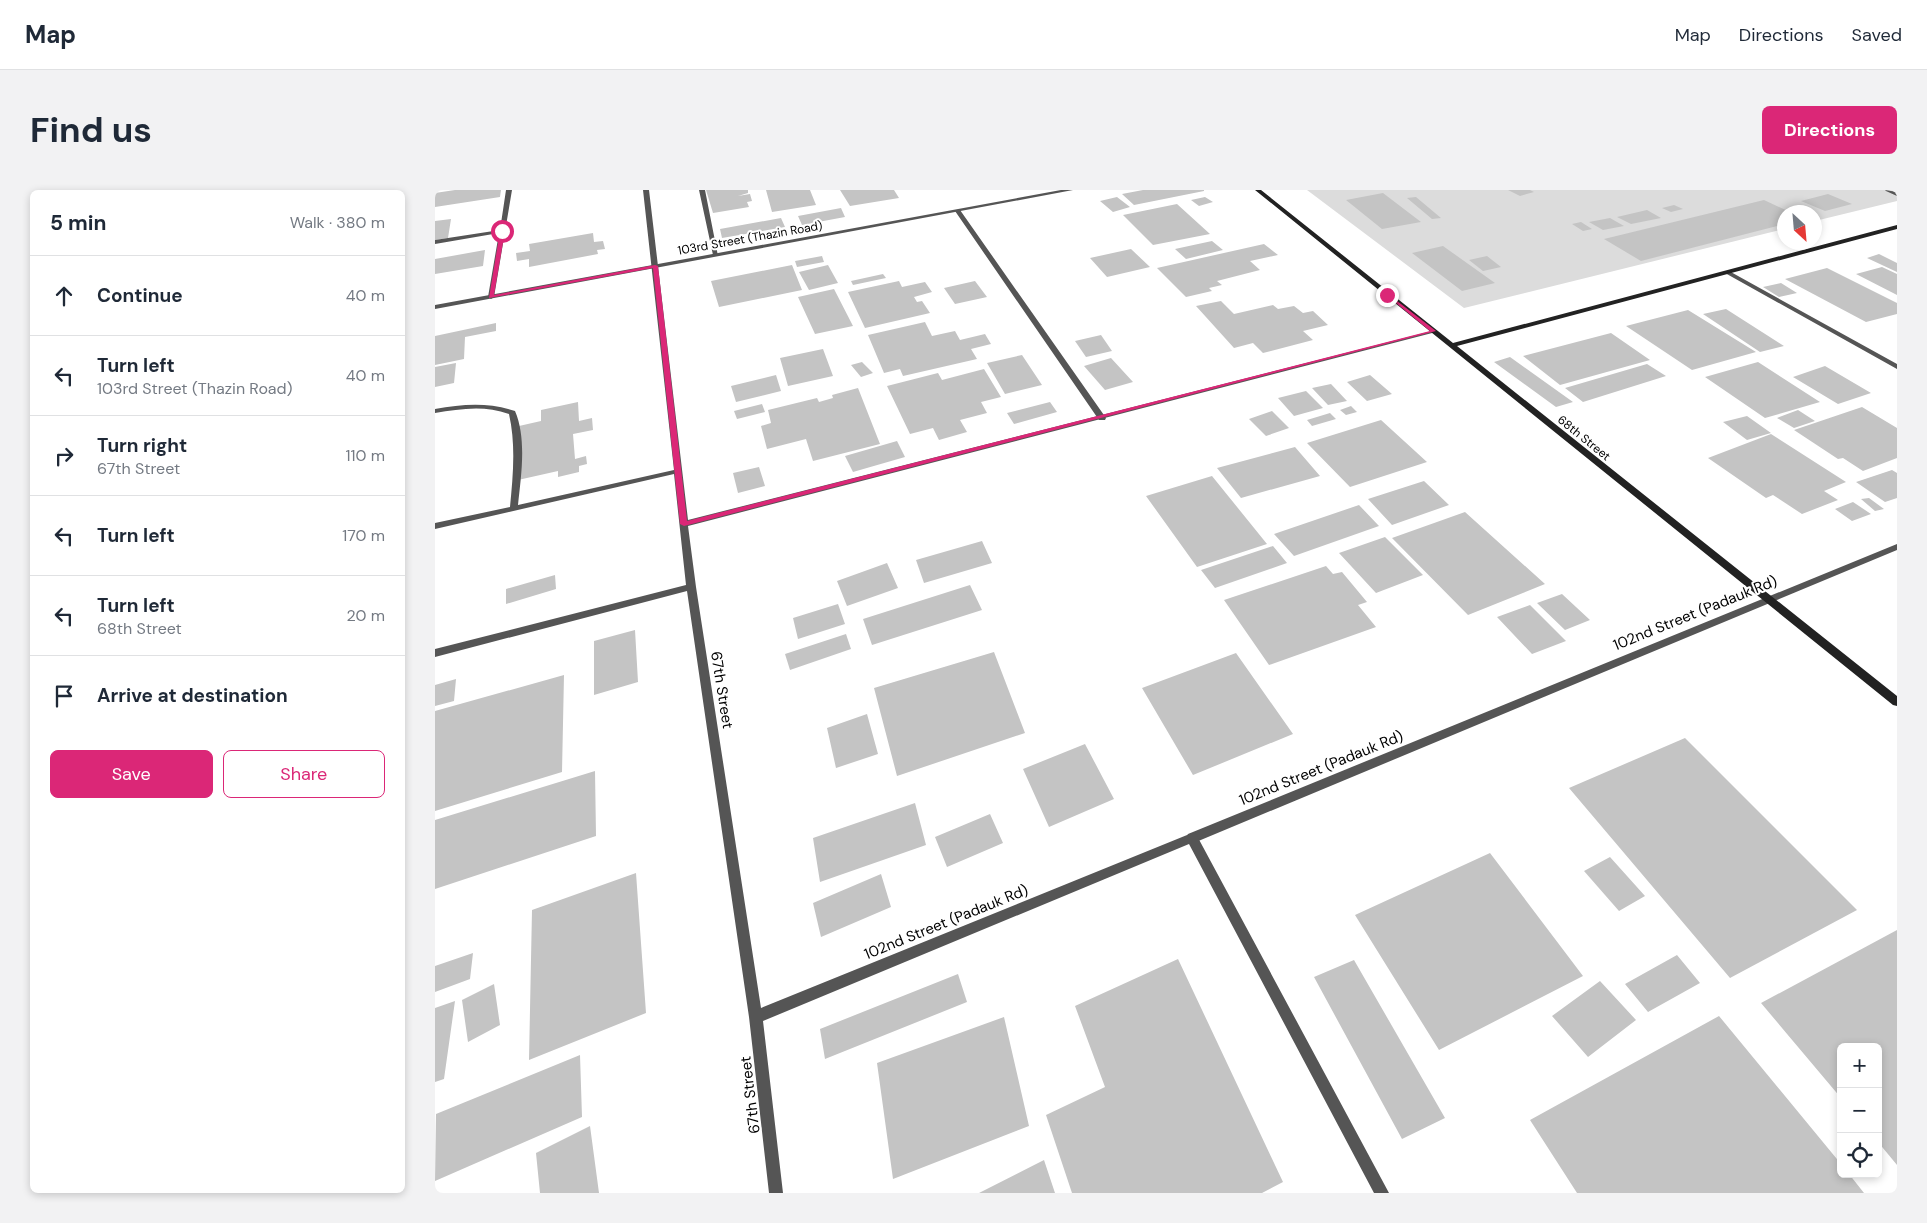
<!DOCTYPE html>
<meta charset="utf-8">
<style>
body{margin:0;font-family:"DM Sans",sans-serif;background:#f2f2f3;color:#1f2937}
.controls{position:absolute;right:15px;bottom:15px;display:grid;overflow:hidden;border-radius:8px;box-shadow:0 2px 8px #0003}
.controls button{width:45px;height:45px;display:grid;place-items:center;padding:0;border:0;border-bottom:1px solid #e0e1e3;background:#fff;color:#1f2937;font:25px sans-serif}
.compass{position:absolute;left:1342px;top:15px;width:45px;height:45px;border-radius:50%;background:#fff;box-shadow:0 2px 8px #0003;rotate:154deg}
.stop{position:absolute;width:15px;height:15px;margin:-11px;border:4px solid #db2777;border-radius:50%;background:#fff}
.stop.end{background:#db2777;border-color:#fff;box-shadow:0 1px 5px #0008}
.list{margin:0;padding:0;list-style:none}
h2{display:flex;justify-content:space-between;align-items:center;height:65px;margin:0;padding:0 20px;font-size:21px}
h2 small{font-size:16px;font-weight:400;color:#747a83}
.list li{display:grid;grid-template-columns:32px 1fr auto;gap:15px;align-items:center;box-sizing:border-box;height:80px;padding:0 20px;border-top:1px solid #e0e1e3}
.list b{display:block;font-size:19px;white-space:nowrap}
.list p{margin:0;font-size:16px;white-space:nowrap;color:#747a83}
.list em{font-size:16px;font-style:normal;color:#747a83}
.actions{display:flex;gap:10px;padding:15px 20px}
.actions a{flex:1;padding:11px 0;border:1px solid #db2777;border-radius:8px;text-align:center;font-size:18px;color:#db2777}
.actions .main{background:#db2777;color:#fff}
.icon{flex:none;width:28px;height:28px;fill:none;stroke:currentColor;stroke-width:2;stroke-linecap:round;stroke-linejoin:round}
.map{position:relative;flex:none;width:1462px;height:1003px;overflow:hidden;border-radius:8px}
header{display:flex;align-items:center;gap:30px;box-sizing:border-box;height:70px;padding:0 25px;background:#fff;border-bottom:1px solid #e0e1e3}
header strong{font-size:24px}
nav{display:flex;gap:28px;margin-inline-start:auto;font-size:18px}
.intro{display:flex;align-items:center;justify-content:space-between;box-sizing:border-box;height:120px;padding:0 30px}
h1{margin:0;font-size:35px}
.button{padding:12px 22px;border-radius:8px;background:#db2777;color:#fff;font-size:18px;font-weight:700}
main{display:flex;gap:30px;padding:0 30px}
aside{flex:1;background:#fff;border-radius:8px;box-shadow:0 2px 8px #0003}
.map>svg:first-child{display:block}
.green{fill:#dcdcdc}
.building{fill:#c4c4c4}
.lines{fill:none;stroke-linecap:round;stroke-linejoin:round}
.service{fill:#555;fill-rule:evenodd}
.minor{fill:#555;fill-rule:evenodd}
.tertiary{fill:#555;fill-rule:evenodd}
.secondary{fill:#222;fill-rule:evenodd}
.route{fill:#db2777}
.labels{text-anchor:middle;stroke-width:4;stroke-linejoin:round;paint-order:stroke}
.far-street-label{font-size:12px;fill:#000;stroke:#fff}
.street-label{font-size:15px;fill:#000;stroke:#fff}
</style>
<header>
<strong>Map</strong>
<nav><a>Map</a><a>Directions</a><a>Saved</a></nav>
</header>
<div class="intro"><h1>Find us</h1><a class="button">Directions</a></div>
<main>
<aside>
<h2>5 min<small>Walk · 380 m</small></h2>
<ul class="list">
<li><svg class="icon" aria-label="ahead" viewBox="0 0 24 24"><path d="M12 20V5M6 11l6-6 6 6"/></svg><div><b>Continue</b></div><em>40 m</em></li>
<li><svg class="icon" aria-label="left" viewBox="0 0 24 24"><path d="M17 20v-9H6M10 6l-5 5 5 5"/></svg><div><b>Turn left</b><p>103rd Street (Thazin Road)</p></div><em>40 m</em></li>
<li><svg class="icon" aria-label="right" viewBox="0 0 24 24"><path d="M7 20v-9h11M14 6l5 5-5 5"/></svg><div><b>Turn right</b><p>67th Street</p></div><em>110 m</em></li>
<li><svg class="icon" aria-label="left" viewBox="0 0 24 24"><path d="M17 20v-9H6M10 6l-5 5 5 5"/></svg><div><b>Turn left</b></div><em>170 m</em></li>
<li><svg class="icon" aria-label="left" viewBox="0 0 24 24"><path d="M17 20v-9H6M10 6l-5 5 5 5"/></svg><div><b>Turn left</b><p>68th Street</p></div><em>20 m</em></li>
<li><svg class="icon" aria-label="arrive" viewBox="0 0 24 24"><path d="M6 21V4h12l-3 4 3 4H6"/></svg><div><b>Arrive at destination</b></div></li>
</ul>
<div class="actions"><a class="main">Save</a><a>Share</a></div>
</aside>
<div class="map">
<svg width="1462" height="1003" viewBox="0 0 1462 1003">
<rect width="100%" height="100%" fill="#fff"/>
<!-- green -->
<path class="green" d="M 872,0 L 1462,0 L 1462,11 L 1380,31 L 1380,22 L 1350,22 L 1349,39 L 1029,118 Z"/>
<!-- building -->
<path class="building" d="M 20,0 L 66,0 L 65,7 L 0,17 L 0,3 Z
M 271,0 L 313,0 L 313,3 L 303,6 L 315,4 L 317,11 L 312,12 L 314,17 L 278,23 Z
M 331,0 L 375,0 L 381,15 L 337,22 Z
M 405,0 L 459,0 L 464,8 L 415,16 Z
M 708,0 L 769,0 L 769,1 L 699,15 L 687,4 Z
M 1073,0 L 1095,0 L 1099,2 L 1085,6 Z
M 948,3 L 986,32 L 947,39 L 911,10 Z
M 1393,4 L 1417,14 L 1390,21 L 1366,11 Z
M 682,7 L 695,17 L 678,22 L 665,11 Z
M 770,7 L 778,12 L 764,16 L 756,10 Z
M 981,7 L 1006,28 L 997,29 L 972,8 Z
M 1329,10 L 1355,22 L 1350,22 L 1350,34 L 1206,71 L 1169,49 Z
M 742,14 L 775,44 L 718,55 L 688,25 Z
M 1239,15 L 1248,19 L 1236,22 L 1227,18 Z
M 406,18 L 410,27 L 367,35 L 363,26 Z
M 1212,20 L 1226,28 L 1196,34 L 1182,27 Z
M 346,28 L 350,37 L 287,48 L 285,39 Z
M 1175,28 L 1189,36 L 1168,40 L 1154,32 Z
M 16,29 L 13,48 L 0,50 L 0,31 Z
M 1146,32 L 1157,39 L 1148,41 L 1137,34 Z
M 158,43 L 159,52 L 168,51 L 170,59 L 162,60 L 163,64 L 94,77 L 94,69 L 82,71 L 81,63 L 95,61 L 94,54 Z
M 777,51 L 788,60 L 751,69 L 740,59 Z
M 829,54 L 843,65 L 815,71 L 825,80 L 782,91 L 787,95 L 774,98 L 777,101 L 751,107 L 722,78 Z
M 1008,56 L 1060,93 L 1027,101 L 977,63 Z
M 696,59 L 715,77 L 672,87 L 655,68 Z
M 50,60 L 48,76 L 0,84 L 0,69 Z
M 1444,64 L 1462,73 L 1462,82 L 1432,68 Z
M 387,66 L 389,72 L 362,77 L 360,71 Z
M 1052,66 L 1066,77 L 1048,81 L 1034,70 Z
M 357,75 L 367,100 L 284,117 L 276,91 Z
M 393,75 L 403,93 L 374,100 L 364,82 Z
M 1447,77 L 1462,84 L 1462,105 L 1421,84 Z
M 1392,78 L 1462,113 L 1462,124 L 1431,132 L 1350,89 Z
M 448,84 L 451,88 L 418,95 L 416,91 Z
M 464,91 L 467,97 L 490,92 L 497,102 L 479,107 L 482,112 L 487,111 L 495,123 L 430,138 L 413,102 Z
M 540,91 L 552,107 L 520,114 L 509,98 Z
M 1346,93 L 1362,103 L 1344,107 L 1328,97 Z
M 399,99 L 418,136 L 380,144 L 363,107 Z
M 786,111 L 799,124 L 838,115 L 843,119 L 859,116 L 868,123 L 878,121 L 893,135 L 868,141 L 878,150 L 828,163 L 818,153 L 799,158 L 761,116 Z
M 1291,119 L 1349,156 L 1325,162 L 1268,124 Z
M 1253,120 L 1321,162 L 1257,180 L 1191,136 Z
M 490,132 L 497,146 L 520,141 L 525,150 L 550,144 L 556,154 L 536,159 L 542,169 L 468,186 L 465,179 L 449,183 L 433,145 Z
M 61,133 L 61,141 L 30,147 L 29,169 L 0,175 L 0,146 Z
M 1176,143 L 1215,170 L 1125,195 L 1088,166 Z
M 666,145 L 677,161 L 651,167 L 640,151 Z
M 388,159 L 398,186 L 353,196 L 345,168 Z
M 587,165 L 607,195 L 570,204 L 552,173 Z
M 1075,167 L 1138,212 L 1121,217 L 1059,172 Z
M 676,168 L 698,192 L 670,200 L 649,176 Z
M 427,172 L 438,183 L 426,187 L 416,175 Z
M 1323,172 L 1385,212 L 1330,228 L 1270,187 Z
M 21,173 L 19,193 L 0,197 L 0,177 Z
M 1212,174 L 1231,186 L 1148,212 L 1130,198 Z
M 1390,176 L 1436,203 L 1403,214 L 1358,187 Z
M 549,179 L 566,207 L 546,212 L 552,223 L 525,230 L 532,242 L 504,250 L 498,238 L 475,244 L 452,196 L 503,183 L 507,190 Z
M 341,185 L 346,201 L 301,212 L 296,196 Z
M 935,185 L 957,204 L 932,211 L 912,192 Z
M 896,194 L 912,211 L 893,215 L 877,198 Z
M 423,198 L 445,254 L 378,271 L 371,249 L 332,259 L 326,236 L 336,233 L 333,220 L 382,208 L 384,212 L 398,208 L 397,205 Z
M 871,201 L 888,218 L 859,226 L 843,208 Z
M 143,212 L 144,231 L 157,228 L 158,240 L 138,244 L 140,269 L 151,266 L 152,274 L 144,276 L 144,282 L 123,287 L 123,281 L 83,290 L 84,236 L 106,231 L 106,220 Z
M 615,212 L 622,222 L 579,234 L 572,223 Z
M 327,214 L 330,222 L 302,229 L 299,221 Z
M 916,216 L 922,222 L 911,225 L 905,220 Z
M 1427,217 L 1462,238 L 1462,268 L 1428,281 L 1408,268 L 1403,269 L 1359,240 Z
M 1363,220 L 1380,231 L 1359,238 L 1342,228 Z
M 837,221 L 854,238 L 831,246 L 814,229 Z
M 895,223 L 901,229 L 877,236 L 872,230 Z
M 1312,226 L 1336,243 L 1312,250 L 1288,232 Z
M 946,230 L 992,272 L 915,297 L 872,253 Z
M 1336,244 L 1411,292 L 1389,301 L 1403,310 L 1367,324 L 1338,305 L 1331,308 L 1273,268 Z
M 462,251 L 470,267 L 418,282 L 410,266 Z
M 860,257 L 885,286 L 806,308 L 782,278 Z
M 324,277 L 330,296 L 303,303 L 298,283 Z
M 1457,280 L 1462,283 L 1462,308 L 1450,312 L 1421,292 Z
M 777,286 L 832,354 L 762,377 L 711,306 Z
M 989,291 L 1014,315 L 957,335 L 933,309 Z
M 1434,308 L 1449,319 L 1440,321 L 1426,309 Z
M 1418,312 L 1436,324 L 1417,331 L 1400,319 Z
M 924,315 L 944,336 L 859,366 L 839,344 Z
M 1030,322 L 1110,394 L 1033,425 L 957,348 Z
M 950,347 L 988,385 L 941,403 L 904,363 Z
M 547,351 L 557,373 L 489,393 L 481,370 Z
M 838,356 L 852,373 L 780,398 L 766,380 Z
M 452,373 L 463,398 L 412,416 L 402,391 Z
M 891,376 L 898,384 L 907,382 L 932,412 L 923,415 L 941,437 L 834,475 L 789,410 Z
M 120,385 L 121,399 L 71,414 L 71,399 Z
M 535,395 L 547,420 L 437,455 L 428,429 Z
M 1127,404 L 1155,430 L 1130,440 L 1102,413 Z
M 403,414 L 410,434 L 363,449 L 358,428 Z
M 1095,415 L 1131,451 L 1097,464 L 1062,427 Z
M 200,440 L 203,492 L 159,505 L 159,451 Z
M 411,444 L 416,459 L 355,480 L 350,464 Z
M 559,462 L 590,543 L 462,586 L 439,498 Z
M 801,463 L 858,544 L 758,585 L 707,498 Z
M 129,485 L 127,582 L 0,621 L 0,521 Z
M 21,489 L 19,511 L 0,516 L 0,495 Z
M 432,524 L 443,564 L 401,578 L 392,538 Z
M 1250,548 L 1422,720 L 1295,788 L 1134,598 Z
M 650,554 L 679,609 L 614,637 L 588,579 Z
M 160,581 L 161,646 L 0,699 L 0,630 Z
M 480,613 L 491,655 L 385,692 L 378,648 Z
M 555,624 L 568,653 L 512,677 L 500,647 Z
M 1055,663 L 1148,786 L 1004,860 L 920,725 Z
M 1175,667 L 1210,706 L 1184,721 L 1149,681 Z
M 201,683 L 211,823 L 94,870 L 97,720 Z
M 446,684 L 456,717 L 386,747 L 378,713 Z
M 1462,740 L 1462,975 L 1443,952 L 1443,857 L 1406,857 L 1406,908 L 1326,813 Z
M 38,763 L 35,789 L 0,802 L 0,776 Z
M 1242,765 L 1265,793 L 1213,822 L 1190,794 Z
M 743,769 L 848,992 L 827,1003 L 637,1003 L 611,925 L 670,897 L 640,816 Z
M 919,770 L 1010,928 L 967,949 L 879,787 Z
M 523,784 L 532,812 L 390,869 L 385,839 Z
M 1165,791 L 1201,830 L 1153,867 L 1117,826 Z
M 59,794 L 65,835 L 33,852 L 27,810 Z
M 20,811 L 9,889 L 0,892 L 0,818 Z
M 1284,826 L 1406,974 L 1406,984 L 1414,984 L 1429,1003 L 1142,1003 L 1095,930 Z
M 569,827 L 594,936 L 458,989 L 442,873 Z
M 145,865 L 147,927 L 0,991 L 1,924 Z
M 155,936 L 164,1003 L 105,1003 L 101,963 Z
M 609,970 L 620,1003 L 544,1003 Z"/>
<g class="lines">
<!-- service -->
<path class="service" d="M 264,0 L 270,0 L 283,66 L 278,65 Z
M 1450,0 L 1462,2 L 1462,6 L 1451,1 Z
M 521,20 L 525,20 L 671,228 L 670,230 L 664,230 L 520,21 Z
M 1290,81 L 1294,81 L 1462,174 L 1462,179 L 1290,83 Z
M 1462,354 L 1462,360 L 761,652 L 757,653 L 753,652 L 751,648 L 753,644 Z"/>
<!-- minor -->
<path class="minor" d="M 71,0 L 77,0 L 59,107 L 56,109 L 53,107 L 64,43 L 0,54 L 0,50 L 65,40 Z
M 208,0 L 214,0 L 253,330 L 1001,140 L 1001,142 L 253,336 L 261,397 L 326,818 L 757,643 L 761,644 L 954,1003 L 939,1003 L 754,654 L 328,831 L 348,1003 L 334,1003 L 314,827 L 252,401 L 0,467 L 0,459 L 251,395 L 239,284 L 0,339 L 0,333 L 75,317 C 78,286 81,255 74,224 C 49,215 25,219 0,223 L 0,219 C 28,214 53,212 80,221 C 92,249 86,286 83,315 L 239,280 Z"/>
<!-- tertiary -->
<path class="tertiary" d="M 626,0 L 638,0 L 0,119 L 0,115 Z"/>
<!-- secondary -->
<path class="secondary" d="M 820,0 L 826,0 L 1018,153 L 1462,35 L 1462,39 L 1022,156 L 1462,506 L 1462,516 L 1458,515 Z"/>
</g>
<!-- route -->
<path class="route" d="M 67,40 L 70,41 L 59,105 L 220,75 L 223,76 L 252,331 L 995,141 L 950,104 L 953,104 L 1001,141 L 249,336 L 245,334 L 218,78 L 54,108 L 65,41 Z"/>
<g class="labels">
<!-- far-street labels -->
<g class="far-street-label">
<text transform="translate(315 48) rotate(-10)" y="4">103rd Street (Thazin Road)</text>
<text transform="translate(1149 248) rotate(39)" y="4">68th Street</text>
</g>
<!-- street labels -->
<g class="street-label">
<text transform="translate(1260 423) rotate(-22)" y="5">102nd Street (Padauk Rd)</text>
<text transform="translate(287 500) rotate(81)" y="5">67th Street</text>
<text transform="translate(886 578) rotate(-22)" y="5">102nd Street (Padauk Rd)</text>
<text transform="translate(511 732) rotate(-22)" y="5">102nd Street (Padauk Rd)</text>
<text transform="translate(315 905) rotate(-97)" y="5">67th Street</text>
</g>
</g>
</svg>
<div class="controls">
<button>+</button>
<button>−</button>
<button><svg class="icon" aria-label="locate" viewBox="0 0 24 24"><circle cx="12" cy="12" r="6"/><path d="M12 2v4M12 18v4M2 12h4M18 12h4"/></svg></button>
</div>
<svg class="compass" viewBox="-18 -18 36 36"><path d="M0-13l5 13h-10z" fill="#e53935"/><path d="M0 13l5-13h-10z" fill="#747a83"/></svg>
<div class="stop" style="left:67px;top:41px"></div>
<div class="stop end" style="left:952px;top:105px"></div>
</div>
</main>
